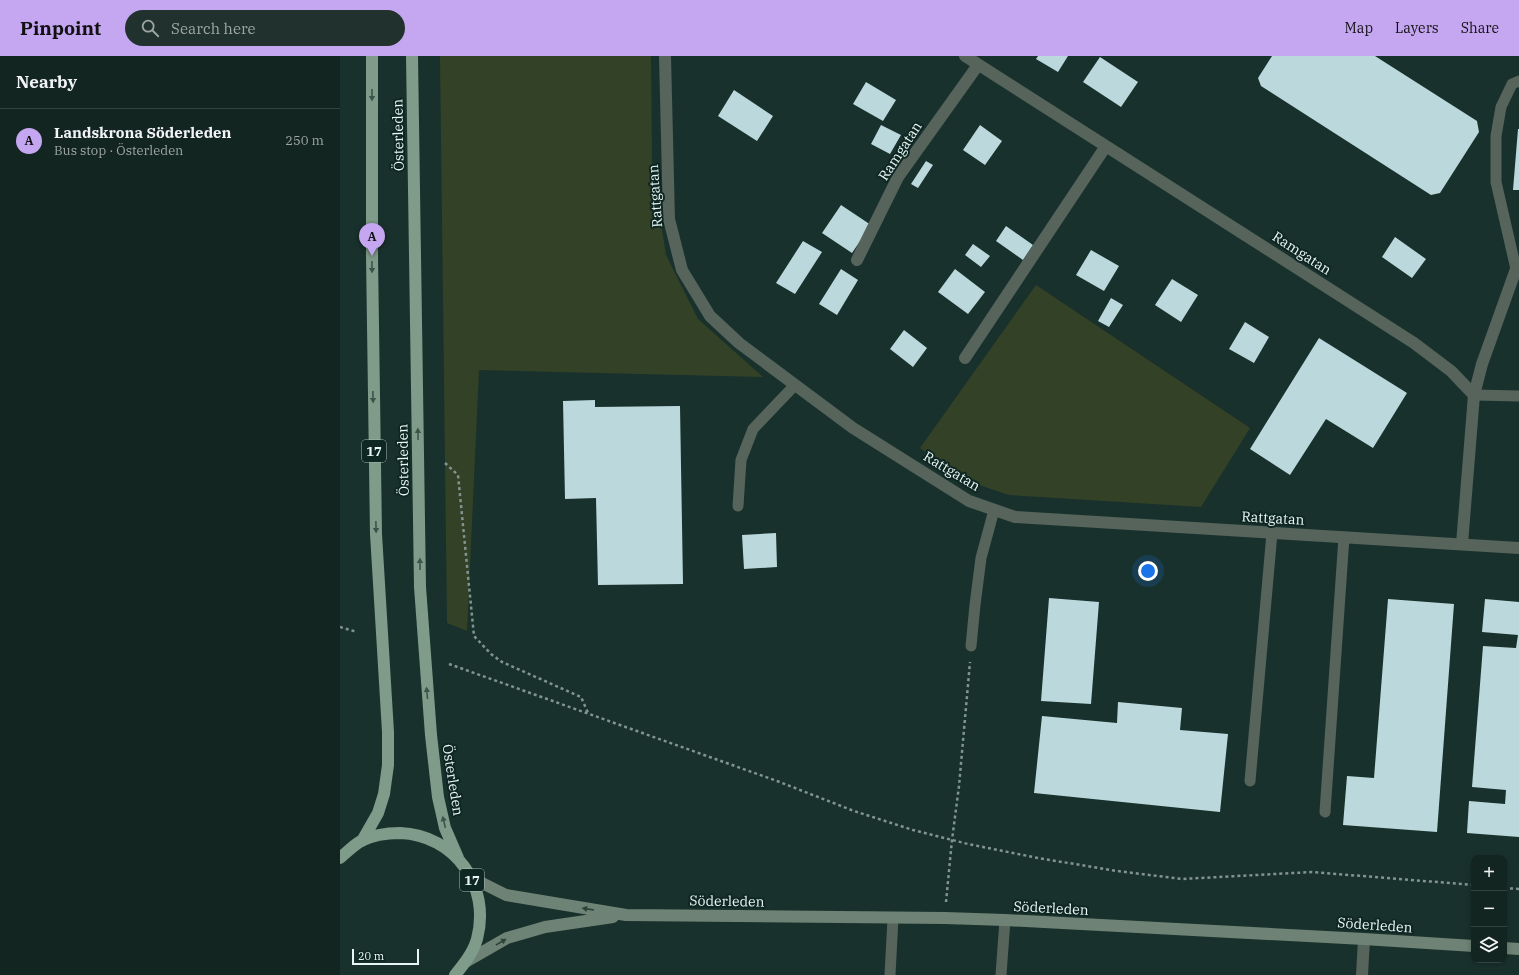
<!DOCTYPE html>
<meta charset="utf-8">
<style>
body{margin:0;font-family:"IBM Plex Serif",serif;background:#20312e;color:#f1f3f6}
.controls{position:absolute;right:12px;bottom:12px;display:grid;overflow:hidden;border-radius:8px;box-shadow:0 2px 6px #0003}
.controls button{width:36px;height:36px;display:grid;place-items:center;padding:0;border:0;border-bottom:1px solid #32423f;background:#132521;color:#f1f3f6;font:20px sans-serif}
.scale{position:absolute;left:12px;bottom:10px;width:67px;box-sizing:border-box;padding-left:4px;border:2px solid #e9f7f4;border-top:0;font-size:11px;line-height:14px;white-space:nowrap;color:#e9f7f4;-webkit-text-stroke:3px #0f2723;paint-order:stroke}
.you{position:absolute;left:808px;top:515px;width:14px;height:14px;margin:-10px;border:3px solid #fff;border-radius:50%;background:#1a73e8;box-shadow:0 0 0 6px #1a73e833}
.badge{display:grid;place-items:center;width:26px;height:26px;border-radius:50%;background:#c5a6f0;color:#111;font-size:13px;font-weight:700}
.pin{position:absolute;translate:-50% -33px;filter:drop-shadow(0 1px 2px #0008)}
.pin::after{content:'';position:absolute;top:21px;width:14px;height:12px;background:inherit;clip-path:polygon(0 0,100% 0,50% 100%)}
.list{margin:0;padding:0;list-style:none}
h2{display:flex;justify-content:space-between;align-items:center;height:52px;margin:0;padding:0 16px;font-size:17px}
h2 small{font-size:13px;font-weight:400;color:#9da5a5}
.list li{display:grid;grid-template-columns:26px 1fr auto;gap:12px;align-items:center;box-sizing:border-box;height:64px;padding:0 16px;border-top:1px solid #32423f}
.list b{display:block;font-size:15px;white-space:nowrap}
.list p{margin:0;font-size:13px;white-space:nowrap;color:#9da5a5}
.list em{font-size:13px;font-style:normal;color:#9da5a5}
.icon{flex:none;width:22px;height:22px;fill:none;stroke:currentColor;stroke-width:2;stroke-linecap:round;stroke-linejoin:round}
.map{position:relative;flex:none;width:1179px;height:919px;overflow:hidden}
header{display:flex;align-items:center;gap:24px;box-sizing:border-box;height:56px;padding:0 20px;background:#c5a6f0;color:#111}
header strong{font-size:19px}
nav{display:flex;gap:22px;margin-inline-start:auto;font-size:14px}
.search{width:280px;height:36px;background:#20312e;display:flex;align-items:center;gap:10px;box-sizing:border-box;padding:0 14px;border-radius:22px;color:#9da5a5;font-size:15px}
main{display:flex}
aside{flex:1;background:#132521}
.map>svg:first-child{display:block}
.grass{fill:#334227}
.building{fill:#bbd8dc}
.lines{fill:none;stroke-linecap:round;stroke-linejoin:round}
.path{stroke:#819490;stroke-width:2.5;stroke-dasharray:3 3;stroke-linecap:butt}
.lane{stroke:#56645b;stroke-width:11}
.street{stroke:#56645b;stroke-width:12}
.secondary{stroke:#6e8375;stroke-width:12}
.primary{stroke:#7f9b89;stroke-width:12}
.oneway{fill:#3c554c}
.oneway2{fill:#2c433c}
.labels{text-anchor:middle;stroke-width:4;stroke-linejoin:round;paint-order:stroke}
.shield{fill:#0f2723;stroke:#a8b9b5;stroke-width:1}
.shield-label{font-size:13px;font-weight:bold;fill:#e9f7f4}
.street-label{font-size:14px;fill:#e9f7f4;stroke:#0f2723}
</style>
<header>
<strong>Pinpoint</strong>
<div class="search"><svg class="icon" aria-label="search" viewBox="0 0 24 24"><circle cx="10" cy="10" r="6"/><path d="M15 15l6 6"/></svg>Search here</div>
<nav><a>Map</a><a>Layers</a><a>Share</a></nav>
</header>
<main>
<aside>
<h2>Nearby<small></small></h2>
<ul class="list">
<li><span class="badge">A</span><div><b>Landskrona Söderleden</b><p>Bus stop · Österleden</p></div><em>250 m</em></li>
</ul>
</aside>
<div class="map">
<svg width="1179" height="919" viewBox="0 0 1179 919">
<rect width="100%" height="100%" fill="#19312c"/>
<!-- grass -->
<path class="grass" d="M 100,0 L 311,0 L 312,109 L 326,199 L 358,263 L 423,321 L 139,314 L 127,575 L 107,567 Z
M 696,229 L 910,372 L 861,451 L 669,439 L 624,424 L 580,392 Z"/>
<!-- building -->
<path class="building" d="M 698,0 L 728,0 L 718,16 L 696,3 Z
M 932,0 L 1035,0 L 1137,65 L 1139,76 L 1100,137 L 1091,139 L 921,30 L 918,22 Z
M 760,1 L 798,26 L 781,51 L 743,26 Z
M 526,26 L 556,44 L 543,65 L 513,48 Z
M 394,34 L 433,60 L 417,85 L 378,60 Z
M 541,69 L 561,79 L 550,98 L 531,88 Z
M 640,69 L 662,85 L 645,109 L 623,94 Z
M 1178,73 L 1179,73 L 1179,134 L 1173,134 Z
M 586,105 L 593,109 L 578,132 L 571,128 Z
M 501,149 L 531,169 L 512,197 L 482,177 Z
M 666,170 L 693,189 L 683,204 L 656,185 Z
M 1055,181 L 1086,203 L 1072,222 L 1042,201 Z
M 463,185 L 482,196 L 455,238 L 436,227 Z
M 633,188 L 650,200 L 641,211 L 625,199 Z
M 751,194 L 779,210 L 764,235 L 736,219 Z
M 501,213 L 518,224 L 497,259 L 479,248 Z
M 615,213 L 645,236 L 628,258 L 598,236 Z
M 832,223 L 858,239 L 841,266 L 815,249 Z
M 771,242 L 783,249 L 769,271 L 758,265 Z
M 905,266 L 929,281 L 914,307 L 889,293 Z
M 564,274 L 587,292 L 573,311 L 550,293 Z
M 979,282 L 1067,337 L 1033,392 L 986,363 L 950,419 L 910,393 Z
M 255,344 L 255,351 L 340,350 L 343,528 L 258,529 L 256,442 L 225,443 L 223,345 Z
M 436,477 L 437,511 L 404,513 L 402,479 Z
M 709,542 L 759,546 L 751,648 L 701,645 Z
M 1048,543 L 1114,548 L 1097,776 L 1003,769 L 1007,720 L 1034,722 Z
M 1145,543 L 1179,546 L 1179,781 L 1127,777 L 1129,745 L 1165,748 L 1166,734 L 1132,731 L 1143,590 L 1176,592 L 1178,579 L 1142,576 Z
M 778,646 L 842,652 L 840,674 L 888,678 L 880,756 L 694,737 L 702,660 L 777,667 Z"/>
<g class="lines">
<!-- path -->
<path class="path" d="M 105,407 L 118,419 L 134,580 L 151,598 L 162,606 L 241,641 L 248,657
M 0,571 L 17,576
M 109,608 L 437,725 L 514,755 L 573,774 L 628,788 L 698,802 L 777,815 L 842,823 L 972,816 L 1134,829
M 1164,832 L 1179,833
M 606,846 L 612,784 L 619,730 L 630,606"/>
<!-- lane -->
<path class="lane" d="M 1176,213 L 1156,126 L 1156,80 L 1161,51 L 1172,28 L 1179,25
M 1134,339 L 1179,340
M 398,450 L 401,404 L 413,373 L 455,329
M 631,590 L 635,549 L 641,502 L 654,454
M 910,725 L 932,477
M 985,756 L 1004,481
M 550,919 L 553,862
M 661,919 L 665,864"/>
<!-- street -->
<path class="street" d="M 325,0 L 329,163 L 342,214 L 370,260 L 399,287 L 513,372 L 629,445 L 675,461 L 1179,492
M 625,0 L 1074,287 L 1111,315 L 1134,339
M 517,204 L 558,121 L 638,9
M 625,302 L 766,90
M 1122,488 L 1134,339 L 1142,308 L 1176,213 L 1179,213
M 1022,919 L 1024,883"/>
<!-- secondary -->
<path class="secondary" d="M 130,818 L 142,827 L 166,839 L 286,859 L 605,862 L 665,864 L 1024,883 L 1134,890
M 1164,892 L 1179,893
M 127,905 L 167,882 L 205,871 L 273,861"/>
<!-- primary -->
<path class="primary" d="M 72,0 L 80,531 L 91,679 L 98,741 L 105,772 L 118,802
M 22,785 L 38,757 L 44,738 L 48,709 L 48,676 L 36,478 L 32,200 L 32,0
M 0,802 C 7,796 14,789 21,785 C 33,779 47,777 60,777 C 115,779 151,830 137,883 C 133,897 124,908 115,919"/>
</g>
<!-- one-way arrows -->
<defs><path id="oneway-solid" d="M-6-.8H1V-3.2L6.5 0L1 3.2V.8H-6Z"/></defs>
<g class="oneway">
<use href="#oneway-solid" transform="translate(32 39) rotate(90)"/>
<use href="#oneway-solid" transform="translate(32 211) rotate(89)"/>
<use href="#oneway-solid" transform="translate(33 341) rotate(89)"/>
<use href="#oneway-solid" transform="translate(78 378) rotate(-91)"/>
<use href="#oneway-solid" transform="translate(36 471) rotate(89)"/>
<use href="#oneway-solid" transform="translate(80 508) rotate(-91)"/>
<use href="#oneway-solid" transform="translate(87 637) rotate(-95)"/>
<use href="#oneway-solid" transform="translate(104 766) rotate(-103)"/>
</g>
<g class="oneway2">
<use href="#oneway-solid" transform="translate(248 853) rotate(-171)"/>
<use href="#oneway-solid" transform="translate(161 886) rotate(-31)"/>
</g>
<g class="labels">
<!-- shield labels -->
<g class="shield">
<rect x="22" y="384" width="24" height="22" rx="3"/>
<rect x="120" y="813" width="24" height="22" rx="3"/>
</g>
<g class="shield-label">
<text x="34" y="400">17</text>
<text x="132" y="829">17</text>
</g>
<!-- street labels -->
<g class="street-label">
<text transform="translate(58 79) rotate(-91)" y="5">Österleden</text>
<text transform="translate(560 95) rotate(-57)" y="5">Ramgatan</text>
<text transform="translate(315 140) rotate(-94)" y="5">Rattgatan</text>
<text transform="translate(962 197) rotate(33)" y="5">Ramgatan</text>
<text transform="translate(63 404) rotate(-91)" y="5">Österleden</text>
<text transform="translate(612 415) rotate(31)" y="5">Rattgatan</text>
<text transform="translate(933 462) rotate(3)" y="5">Rattgatan</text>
<text transform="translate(113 724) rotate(81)" y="5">Österleden</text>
<text transform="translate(387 845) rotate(1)" y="5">Söderleden</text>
<text transform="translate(711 852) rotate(3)" y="5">Söderleden</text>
<text transform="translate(1035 869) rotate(4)" y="5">Söderleden</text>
</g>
</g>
</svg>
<div class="controls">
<button>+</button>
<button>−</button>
<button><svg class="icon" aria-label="layers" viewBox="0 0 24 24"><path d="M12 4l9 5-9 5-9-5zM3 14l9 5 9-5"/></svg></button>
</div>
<div class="scale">20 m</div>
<div class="you"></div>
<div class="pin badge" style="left:32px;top:200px">A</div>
</div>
</main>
